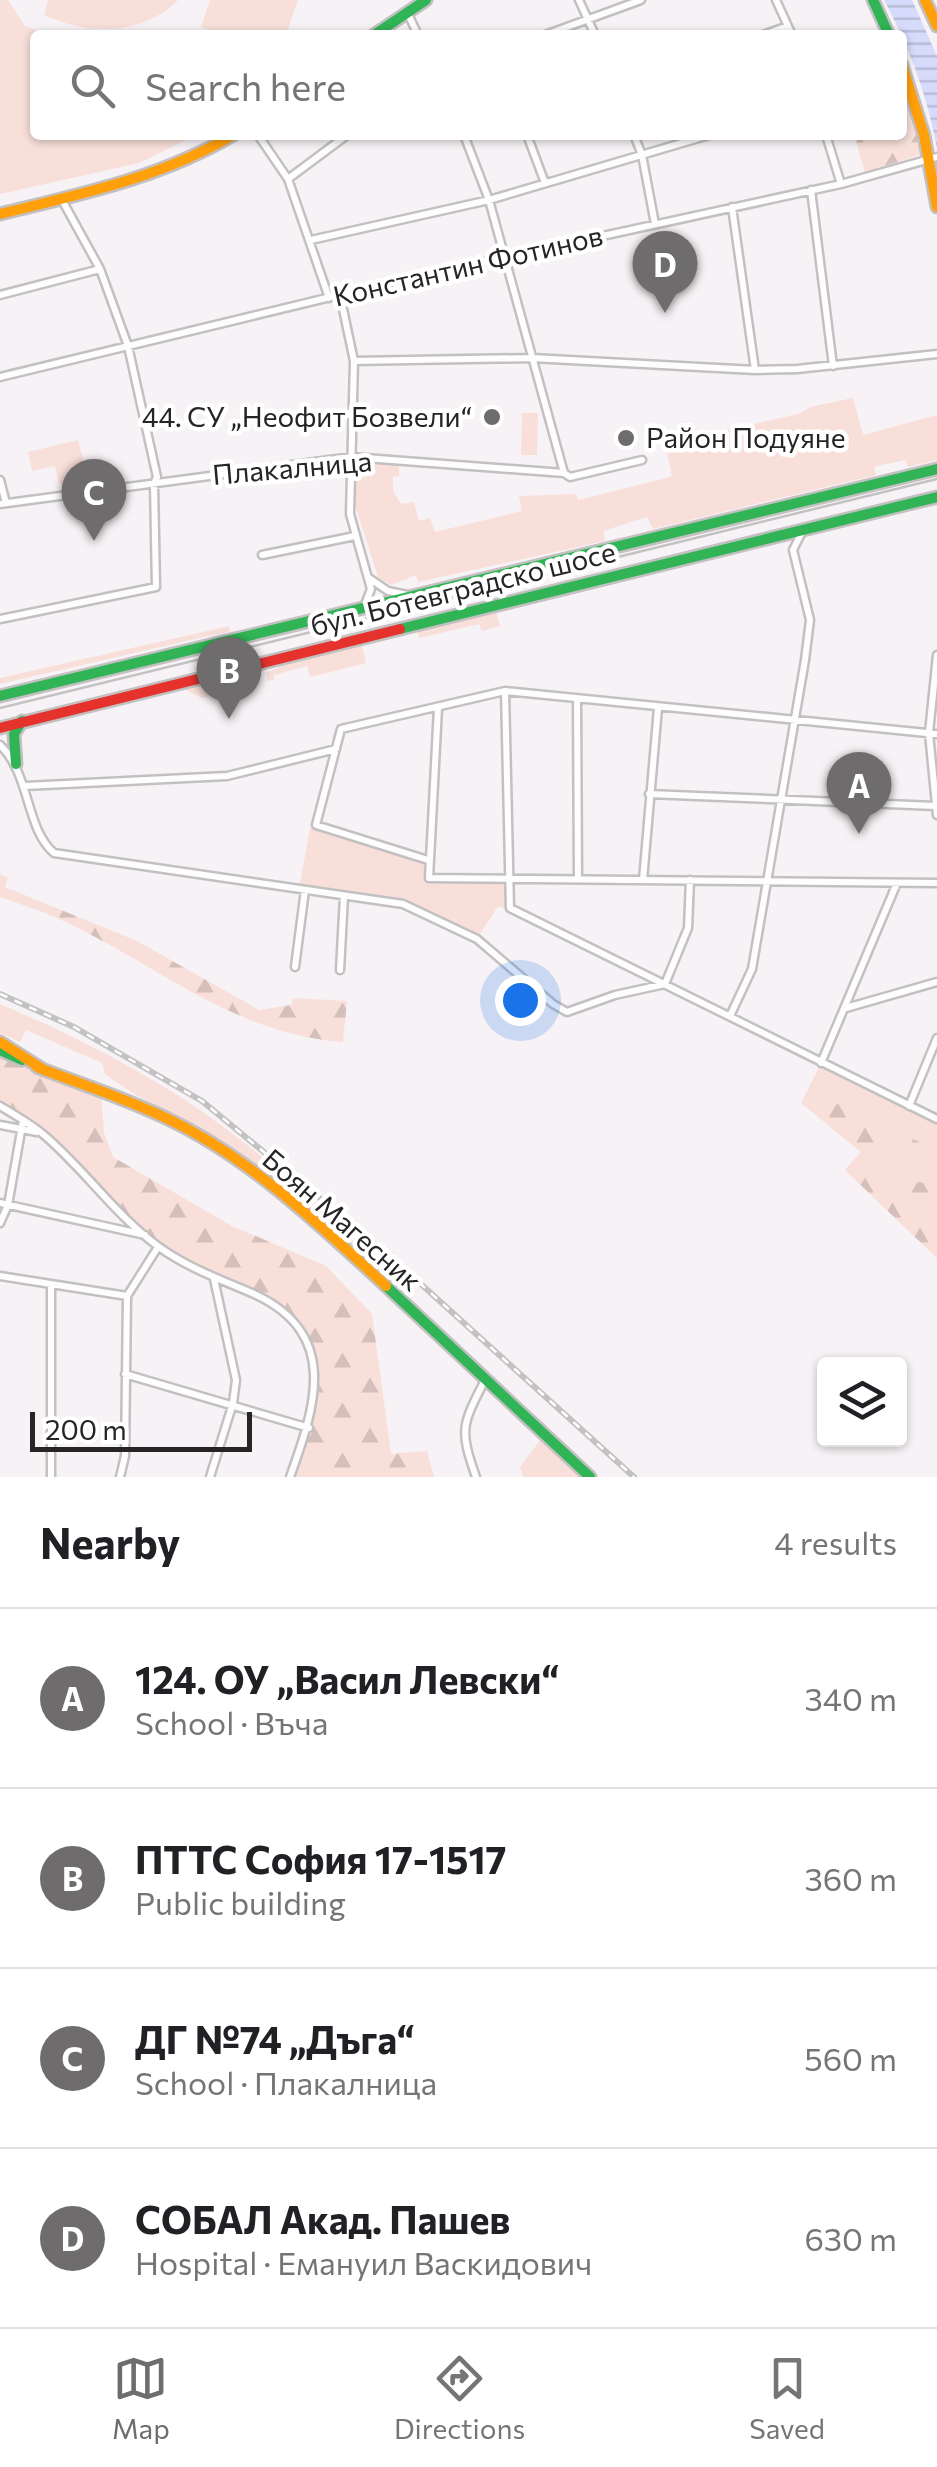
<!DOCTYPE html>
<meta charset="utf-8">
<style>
body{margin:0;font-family:Commissioner,sans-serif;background:#f6f6f6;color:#202124}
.controls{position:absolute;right:30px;bottom:30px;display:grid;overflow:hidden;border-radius:10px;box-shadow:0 2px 8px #0004}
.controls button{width:90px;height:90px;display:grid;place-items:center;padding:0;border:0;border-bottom:2px solid #e0e0e0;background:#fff;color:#202124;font:50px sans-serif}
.scale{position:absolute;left:30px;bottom:25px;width:222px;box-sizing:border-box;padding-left:10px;border:5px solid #262425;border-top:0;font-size:28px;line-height:35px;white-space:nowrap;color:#262425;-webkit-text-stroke:8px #fff;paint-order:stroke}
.you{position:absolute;left:520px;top:1000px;width:35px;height:35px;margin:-25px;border:8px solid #fff;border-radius:50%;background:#1a73e8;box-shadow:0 0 0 15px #1a73e833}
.badge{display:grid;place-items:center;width:65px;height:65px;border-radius:50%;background:#6f6c6e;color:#fff;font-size:32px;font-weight:700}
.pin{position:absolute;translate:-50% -82px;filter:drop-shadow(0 2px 5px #0008)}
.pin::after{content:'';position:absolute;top:52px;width:35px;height:30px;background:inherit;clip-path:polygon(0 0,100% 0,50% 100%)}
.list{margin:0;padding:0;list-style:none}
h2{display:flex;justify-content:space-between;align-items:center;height:130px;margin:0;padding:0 40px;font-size:42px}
h2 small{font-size:32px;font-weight:400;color:#757577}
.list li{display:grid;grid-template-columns:65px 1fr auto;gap:30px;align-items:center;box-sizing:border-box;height:180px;padding:0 40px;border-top:2px solid #e0e0e0}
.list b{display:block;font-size:38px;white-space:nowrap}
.list p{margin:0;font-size:32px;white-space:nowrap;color:#757577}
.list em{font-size:32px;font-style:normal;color:#757577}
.icon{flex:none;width:55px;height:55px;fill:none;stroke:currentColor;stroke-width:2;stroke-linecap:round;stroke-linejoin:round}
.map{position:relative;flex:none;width:937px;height:1477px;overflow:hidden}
.search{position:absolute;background:#fff;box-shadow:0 2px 8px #0004;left:30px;right:30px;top:30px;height:110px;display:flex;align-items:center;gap:25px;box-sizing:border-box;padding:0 35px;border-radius:10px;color:#757577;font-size:38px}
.sheet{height:850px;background:#fff}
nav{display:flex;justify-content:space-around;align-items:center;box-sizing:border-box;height:140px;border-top:2px solid #e0e0e0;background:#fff;font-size:28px;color:#757577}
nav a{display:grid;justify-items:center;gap:5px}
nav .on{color:#6f6c6e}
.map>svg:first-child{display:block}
.green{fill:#f8dfd9}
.forest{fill:url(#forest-firs)}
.water{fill:url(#water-rules)}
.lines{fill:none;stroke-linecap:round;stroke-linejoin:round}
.street-casing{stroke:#c3c0c2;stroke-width:11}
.fast-casing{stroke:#c3c0c2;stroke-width:15}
.slow-casing{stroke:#c3c0c2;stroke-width:15}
.jam-casing{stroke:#c3c0c2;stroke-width:15}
.street{stroke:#fefdfe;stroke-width:6}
.fast{stroke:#30b455;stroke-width:10}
.slow{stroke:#ff9f0a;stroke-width:10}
.jam{stroke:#e5322d;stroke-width:10}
.tram{stroke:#c3c2c2;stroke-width:2.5}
.rail-casing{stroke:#c3c2c2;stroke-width:6}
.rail{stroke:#fff;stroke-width:2.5;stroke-dasharray:8;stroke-linecap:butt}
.poi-dot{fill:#6f6c6e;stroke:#fff;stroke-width:4}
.labels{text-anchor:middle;stroke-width:9;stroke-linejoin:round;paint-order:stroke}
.street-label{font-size:28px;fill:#262425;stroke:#fff}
.poi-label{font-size:28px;fill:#262425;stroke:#fff;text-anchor:end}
</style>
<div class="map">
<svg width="937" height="1477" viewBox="0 0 937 1477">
<defs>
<pattern id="forest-firs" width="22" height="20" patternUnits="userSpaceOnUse" patternTransform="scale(2.5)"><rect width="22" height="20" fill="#f8dfd9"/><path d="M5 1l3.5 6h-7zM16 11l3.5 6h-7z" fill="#d4bfba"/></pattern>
<pattern id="water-rules" width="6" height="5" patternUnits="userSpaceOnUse" patternTransform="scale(2.5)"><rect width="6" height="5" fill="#d6dbfb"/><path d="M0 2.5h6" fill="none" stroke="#b8bcd7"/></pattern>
</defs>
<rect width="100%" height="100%" fill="#f7f2f5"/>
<!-- green -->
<path class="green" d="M 0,0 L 8,0 L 25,26 L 48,35 L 35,35 L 35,135 L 196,135 L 139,163 L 0,194 Z
M 48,0 L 178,0 C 143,36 87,35 44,15 Z
M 210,0 L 298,0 L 286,35 L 225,35 L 201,27 Z
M 902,119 L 910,147 L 868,159 L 861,135 L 902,135 Z
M 853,398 L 863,435 L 937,415 L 937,460 L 908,467 L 905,460 L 874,467 L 876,475 L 653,529 L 647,517 L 603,531 L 605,541 L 418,582 L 416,575 L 391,585 L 378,577 L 355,505 L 357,462 L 391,463 L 399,467 L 399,476 L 393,477 L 393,491 L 401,504 L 414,502 L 419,521 L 430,518 L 435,532 L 522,511 L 519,496 L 576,494 L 578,500 L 666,478 L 672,476 L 665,443 L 799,414 L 810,407 Z
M 522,413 L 538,413 L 537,455 L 521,455 Z
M 78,440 L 88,478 L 59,484 L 55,466 L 32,471 L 28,452 Z
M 496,612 L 500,626 L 482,631 L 479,624 L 419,638 L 417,629 Z
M 229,626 L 230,631 L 0,684 L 0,678 Z
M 361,642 L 366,663 L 310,677 L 307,666 L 274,675 L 274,680 L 268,681 L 266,672 L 279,668 L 279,664 Z
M 258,668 L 259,677 L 240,682 L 239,689 L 202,698 L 180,687 Z
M 310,828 L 424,863 L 425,880 L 505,880 L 506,909 L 498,906 L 477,939 L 403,904 L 299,889 Z
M 0,1004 C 66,1032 130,1064 191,1104 C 261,1151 324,1210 388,1264 L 385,1269 L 392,1277 L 390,1281 C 340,1236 292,1189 237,1152 C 194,1123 146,1105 105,1074 L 102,1063 L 26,1030 L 20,1042 L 0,1033 Z
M 821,1063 L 937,1119 L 937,1258 L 845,1170 L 861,1152 L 801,1103 Z
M 545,1434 L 590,1477 L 523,1477 L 520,1467 Z"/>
<!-- forest -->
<path class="forest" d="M 902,88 L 923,154 L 865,172 L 854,135 L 861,135 L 869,159 L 910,147 L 902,119 Z
M 0,874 L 8,878 L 5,887 L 137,941 L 259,1010 L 291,1005 L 293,998 L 347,1001 L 343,1042 C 229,1033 157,963 57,918 C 39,910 19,904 0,897 Z
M 0,1053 L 101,1092 L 104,1133 L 113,1157 L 232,1226 L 326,1266 L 372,1314 L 391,1454 L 427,1451 L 434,1477 L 290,1477 L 302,1444 L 316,1374 L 310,1346 L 284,1313 L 158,1247 L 43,1134 L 0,1106 Z
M 843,1104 L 872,1123 C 886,1121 893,1125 899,1138 L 892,1150 L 874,1153 L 869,1172 L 876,1180 L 897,1183 L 905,1175 L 900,1165 L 904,1155 L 911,1150 L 911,1138 L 921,1143 L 921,1160 L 927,1165 L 923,1174 L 909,1181 L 932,1184 L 937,1188 L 937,1258 L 845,1170 L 861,1152 L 820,1118 L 824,1105 Z"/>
<!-- water -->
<path class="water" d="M 884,0 L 912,0 L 937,56 L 937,149 C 928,97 909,46 884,0 Z"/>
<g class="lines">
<defs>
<path id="street" d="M 579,0 L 595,35
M 776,0 L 792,35
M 408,14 L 418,35
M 545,35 L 641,0
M 763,35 L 788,26
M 258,135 L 288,179 L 329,298
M 464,135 L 489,200 L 564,473
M 527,135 L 545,183
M 634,135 L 642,155 L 655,224
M 826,135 L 841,184
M 288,179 L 347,135
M 811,190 L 833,366
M 732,207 L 755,370
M 311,240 L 489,200 L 709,135
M 0,295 L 100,269
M 340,295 L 354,361 L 350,514 L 371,589 L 364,607
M 354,361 L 532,358 L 755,370 L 797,369 L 937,354
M 0,377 L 405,279 L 841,184 L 937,157
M 0,480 L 6,503
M 0,504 L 352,457 L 564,473 L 570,477 L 642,460
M 262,555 L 355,536
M 369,578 L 388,591 L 407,595
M 0,619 L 156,587 L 154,484 L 157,477 L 128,346 L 100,269 L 62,200
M 937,655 L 929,733 L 937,815
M 505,691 L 510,908 L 937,1119
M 577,699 L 578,879
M 438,708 L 429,878 L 937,883
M 0,745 C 31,775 25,828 54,853 L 403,904 L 477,939 L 553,1004 L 567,1012 L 615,995 L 665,984 L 688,928 L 690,880
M 25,786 L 227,776 L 336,749
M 649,794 L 935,806
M 428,860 L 316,825 L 341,729 L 505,691 L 937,734
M 643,880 L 658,708
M 295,967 L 305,890
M 340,970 L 344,896
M 846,1008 L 937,982
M 730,1016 L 752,969 L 805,660 L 810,620 L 793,550 L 802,532
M 821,1063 L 897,883
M 0,1106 C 15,1115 31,1124 44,1135 C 84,1169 116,1216 159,1247 C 188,1268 222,1280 254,1294 C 341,1334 315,1407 290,1477
M 909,1106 L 937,1038
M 0,1125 L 37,1132
M 0,1203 L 145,1235
M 0,1223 L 8,1205 L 23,1120
M 0,1276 L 127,1296
M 51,1284 L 51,1477
M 125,1374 L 309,1428
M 120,1477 L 125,1456 L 127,1296 L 158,1247
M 210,1477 L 233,1403 L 236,1380 L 214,1279
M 476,1477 C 459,1429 462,1425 485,1380"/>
<path id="fast" d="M 873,0 L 889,35
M 374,35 L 426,0
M 400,629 L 937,497
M 0,696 L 937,469
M 16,764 L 14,734 L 22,721
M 0,1050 L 22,1060
M 386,1286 L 590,1477"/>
<path id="slow" d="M 925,0 L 937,26
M 902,65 L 924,135 L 937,207
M 0,214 C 81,194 160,178 233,135
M 0,1042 L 44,1070
M 37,1067 C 80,1084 125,1098 166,1118 C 249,1157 319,1224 386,1286"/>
<path id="jam" d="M 0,728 L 400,629"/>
</defs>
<!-- street casing -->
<use href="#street" class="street-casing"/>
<!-- fast casing -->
<use href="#fast" class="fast-casing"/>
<!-- slow casing -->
<use href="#slow" class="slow-casing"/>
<!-- jam casing -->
<use href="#jam" class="jam-casing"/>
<!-- street -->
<use href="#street" class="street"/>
<!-- fast -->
<use href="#fast" class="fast"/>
<!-- slow -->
<use href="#slow" class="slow"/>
<!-- jam -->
<use href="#jam" class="jam"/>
<!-- tram -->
<path class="tram" d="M 0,708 L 937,479"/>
<defs>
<path id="rail" d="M 0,994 L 74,1027 L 202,1101 L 391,1257 L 634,1477"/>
</defs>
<!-- rail casing -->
<use href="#rail" class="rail-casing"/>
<!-- rail -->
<use href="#rail" class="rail"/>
</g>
<!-- markers -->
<g class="poi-dot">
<circle cx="492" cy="417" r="10"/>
<circle cx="626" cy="438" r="10"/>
</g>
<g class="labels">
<!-- street labels -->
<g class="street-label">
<text transform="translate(468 266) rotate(-13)" y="10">Константин Фотинов</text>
<text transform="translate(292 468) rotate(-5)" y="10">Плакалница</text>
<text transform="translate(463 589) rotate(-14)" y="10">бул. Ботевградско шосе</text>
<text transform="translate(342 1220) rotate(41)" y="10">Боян Магесник</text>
</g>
<!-- poi labels -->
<g class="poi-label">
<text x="472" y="427">44. СУ „Неофит Бозвели“</text>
<text x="646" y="448" text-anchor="start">Район Подуяне</text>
</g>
</g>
</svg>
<div class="controls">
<button><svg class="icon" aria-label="layers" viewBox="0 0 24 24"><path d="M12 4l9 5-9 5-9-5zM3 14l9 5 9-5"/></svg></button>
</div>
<div class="scale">200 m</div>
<div class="you"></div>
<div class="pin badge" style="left:859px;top:834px">A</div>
<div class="pin badge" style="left:229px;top:719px">B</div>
<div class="pin badge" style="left:94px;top:541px">C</div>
<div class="pin badge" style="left:665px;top:313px">D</div>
<div class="search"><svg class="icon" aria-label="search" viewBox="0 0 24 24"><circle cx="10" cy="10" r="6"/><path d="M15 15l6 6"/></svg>Search here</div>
</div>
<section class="sheet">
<h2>Nearby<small>4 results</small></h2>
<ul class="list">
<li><span class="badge">A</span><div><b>124. ОУ „Васил Левски“</b><p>School · Въча</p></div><em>340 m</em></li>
<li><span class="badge">B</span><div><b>ПТТС София 17-1517</b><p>Public building</p></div><em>360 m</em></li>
<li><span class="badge">C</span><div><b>ДГ №74 „Дъга“</b><p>School · Плакалница</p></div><em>560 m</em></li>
<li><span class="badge">D</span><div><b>СОБАЛ Акад. Пашев</b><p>Hospital · Емануил Васкидович</p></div><em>630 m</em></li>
</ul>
</section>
<nav>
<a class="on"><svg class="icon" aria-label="map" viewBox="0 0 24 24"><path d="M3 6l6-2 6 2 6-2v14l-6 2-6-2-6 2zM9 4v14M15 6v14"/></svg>Map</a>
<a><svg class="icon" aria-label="directions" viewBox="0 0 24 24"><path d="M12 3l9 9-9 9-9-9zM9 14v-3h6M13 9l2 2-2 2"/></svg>Directions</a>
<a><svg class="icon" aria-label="saved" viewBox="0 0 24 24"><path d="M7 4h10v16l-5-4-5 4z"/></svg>Saved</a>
</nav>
